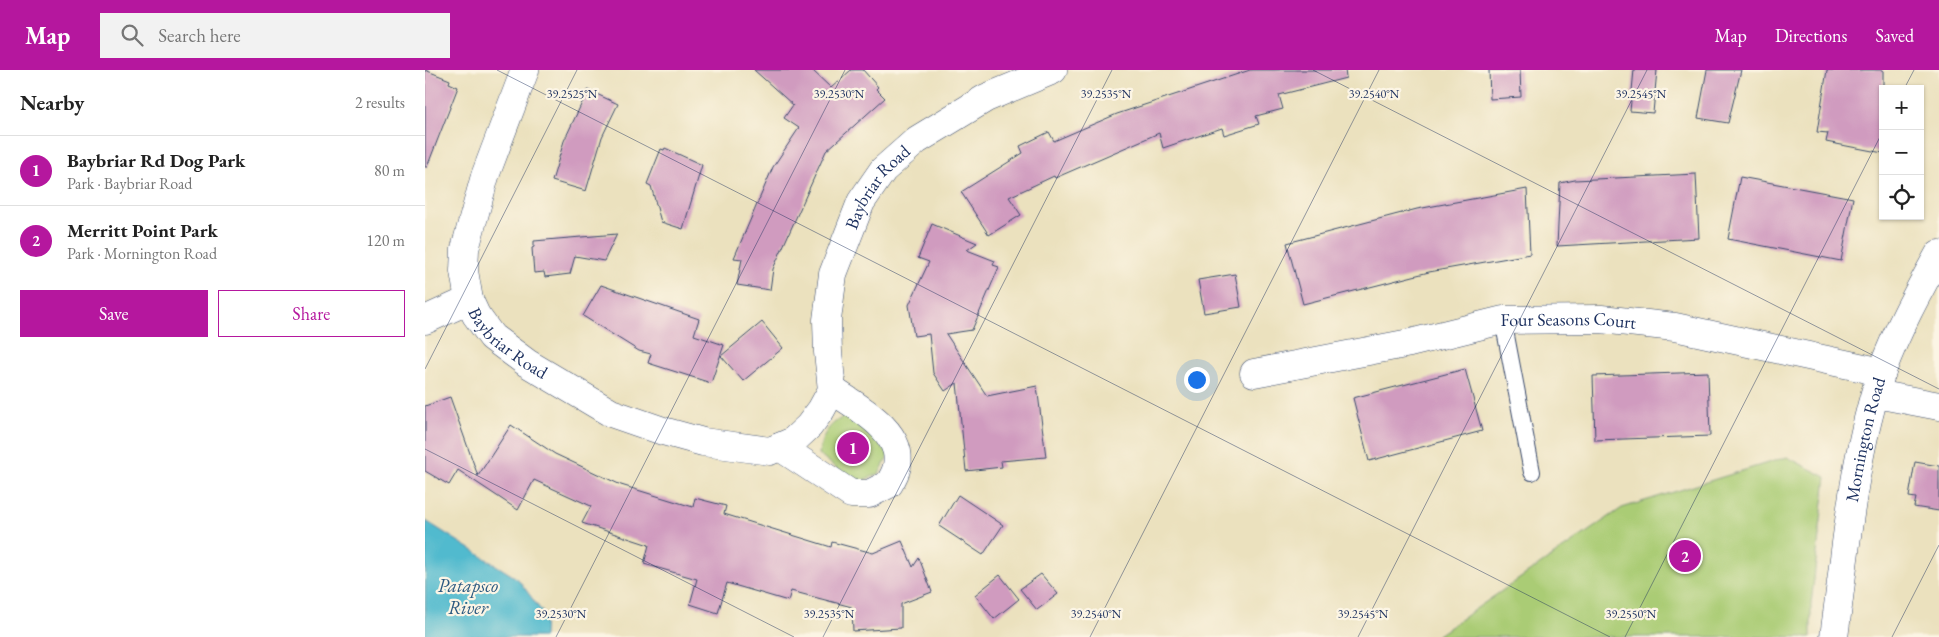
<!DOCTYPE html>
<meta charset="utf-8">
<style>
body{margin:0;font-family:"EB Garamond",serif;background:#f2f2f2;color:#222}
.controls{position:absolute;right:15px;top:15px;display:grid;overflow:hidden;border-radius:0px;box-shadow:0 1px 4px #0004}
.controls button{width:45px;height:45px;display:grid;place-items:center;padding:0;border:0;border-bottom:1px solid #e0e0e0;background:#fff;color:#222;font:25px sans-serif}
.you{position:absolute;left:771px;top:309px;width:18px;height:18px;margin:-12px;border:4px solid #fff;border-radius:50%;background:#1a73e8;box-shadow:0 0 0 8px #1a73e833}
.badge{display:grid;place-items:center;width:32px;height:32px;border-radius:50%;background:#b5179e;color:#fff;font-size:16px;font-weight:700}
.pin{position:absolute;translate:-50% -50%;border:2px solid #fff;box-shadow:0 1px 5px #0006}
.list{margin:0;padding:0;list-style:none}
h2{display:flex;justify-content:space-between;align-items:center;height:65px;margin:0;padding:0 20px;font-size:21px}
h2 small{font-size:16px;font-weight:400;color:#767676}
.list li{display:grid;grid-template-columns:32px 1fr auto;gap:15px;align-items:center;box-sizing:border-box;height:70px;padding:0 20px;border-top:1px solid #e0e0e0}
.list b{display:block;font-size:19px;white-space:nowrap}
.list p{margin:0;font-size:16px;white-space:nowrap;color:#767676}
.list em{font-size:16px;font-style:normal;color:#767676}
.actions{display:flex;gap:10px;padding:15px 20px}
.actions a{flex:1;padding:11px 0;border:1px solid #b5179e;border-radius:0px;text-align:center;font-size:18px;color:#b5179e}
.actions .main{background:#b5179e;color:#fff}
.icon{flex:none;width:28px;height:28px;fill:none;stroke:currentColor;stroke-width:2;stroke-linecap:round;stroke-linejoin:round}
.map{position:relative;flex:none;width:1514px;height:567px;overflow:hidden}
header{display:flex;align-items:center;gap:30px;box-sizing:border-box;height:70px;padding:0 25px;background:#b5179e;color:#fff}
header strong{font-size:24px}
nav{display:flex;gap:28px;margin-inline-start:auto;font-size:18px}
.search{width:350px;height:45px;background:#f2f2f2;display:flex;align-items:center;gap:12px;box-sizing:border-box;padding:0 18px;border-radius:0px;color:#767676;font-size:19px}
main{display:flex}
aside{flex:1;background:#fff}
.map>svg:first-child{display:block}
.green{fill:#aacc74;stroke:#627e69}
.water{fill:#51bace;stroke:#367496}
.building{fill:#d09bbf}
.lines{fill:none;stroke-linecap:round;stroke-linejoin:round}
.service-casing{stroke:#3a4a6c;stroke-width:18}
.minor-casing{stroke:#3a4a6c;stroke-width:29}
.service{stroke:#fff;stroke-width:16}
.minor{stroke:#fff;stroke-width:28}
.ticks{fill:none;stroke:#1b2f5e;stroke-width:1;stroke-opacity:0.45}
.labels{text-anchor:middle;stroke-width:4.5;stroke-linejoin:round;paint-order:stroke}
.street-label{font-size:18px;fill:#1b2f5e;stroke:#fcf5e5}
.water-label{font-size:19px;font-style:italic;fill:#2b5980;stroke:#fcf5e5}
.ticks-label{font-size:12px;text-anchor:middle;fill:#1b2f5e;stroke:#fcf5e5;stroke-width:4.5;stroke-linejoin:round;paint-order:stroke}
</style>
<header>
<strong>Map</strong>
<div class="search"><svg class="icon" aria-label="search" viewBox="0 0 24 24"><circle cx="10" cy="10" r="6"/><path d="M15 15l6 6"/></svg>Search here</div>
<nav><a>Map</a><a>Directions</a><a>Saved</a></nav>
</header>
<main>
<aside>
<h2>Nearby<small>2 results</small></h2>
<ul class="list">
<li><span class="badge">1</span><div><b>Baybriar Rd Dog Park</b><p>Park · Baybriar Road</p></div><em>80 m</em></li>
<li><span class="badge">2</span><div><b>Merritt Point Park</b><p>Park · Mornington Road</p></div><em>120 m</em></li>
</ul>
<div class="actions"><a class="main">Save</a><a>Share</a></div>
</aside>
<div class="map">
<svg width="1514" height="567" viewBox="0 0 1514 567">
<rect width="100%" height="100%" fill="#fcf5e5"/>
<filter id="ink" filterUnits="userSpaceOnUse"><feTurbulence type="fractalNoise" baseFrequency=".02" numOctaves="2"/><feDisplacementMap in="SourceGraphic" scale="10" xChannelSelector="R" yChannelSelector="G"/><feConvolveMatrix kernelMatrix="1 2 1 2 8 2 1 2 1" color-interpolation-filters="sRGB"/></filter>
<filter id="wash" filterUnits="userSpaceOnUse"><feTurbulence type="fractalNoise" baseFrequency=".0096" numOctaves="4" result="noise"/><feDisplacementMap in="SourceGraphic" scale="20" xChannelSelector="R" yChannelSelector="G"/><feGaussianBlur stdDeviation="1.12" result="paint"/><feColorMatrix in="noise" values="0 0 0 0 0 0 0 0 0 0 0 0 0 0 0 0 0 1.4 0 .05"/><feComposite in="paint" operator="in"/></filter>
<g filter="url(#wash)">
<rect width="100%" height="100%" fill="#ebe1be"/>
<!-- green -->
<path class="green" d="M 421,346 L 435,350 L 464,385 L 454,404 L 435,411 L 421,406 L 394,384 C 396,366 404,353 421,346 Z
M 1362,387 L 1401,407 L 1386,534 L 1386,567 L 1010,567 L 1197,438 Z"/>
<!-- water -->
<path class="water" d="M 1,451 L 93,509 L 120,546 L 119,567 L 0,567 Z"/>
<g id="blocks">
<!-- building -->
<path class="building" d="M 0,0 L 25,10 L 24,13 L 33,17 L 2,97 L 0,97 Z
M 329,0 L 387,0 L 406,18 L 426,0 L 438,0 L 453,17 L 451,19 L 460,28 L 401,81 L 348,199 L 345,220 L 312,215 L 317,189 L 309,188 L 348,97 L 374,58 L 359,48 L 368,35 Z
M 825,0 L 920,0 L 921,8 L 854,25 L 858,39 L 831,46 L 834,54 L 799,65 L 797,58 L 738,78 L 734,63 L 630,108 L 629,106 L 584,127 L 596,145 L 564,165 L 536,122 L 598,83 L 595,76 L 624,62 L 629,71 L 692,44 Z
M 1064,0 L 1095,0 L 1096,27 L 1065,29 Z
M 1209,0 L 1232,0 L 1228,43 L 1205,41 Z
M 1282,0 L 1316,0 L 1303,53 L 1273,48 Z
M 1402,0 L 1458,0 L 1458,83 L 1401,72 L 1403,63 L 1392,62 Z
M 163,20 L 193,34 L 177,67 L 161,121 L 127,111 L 139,71 Z
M 240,78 L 277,95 L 258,159 L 236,152 L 226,116 L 222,114 L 236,79 L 239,80 Z
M 1271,104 L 1274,168 L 1132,176 L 1135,113 L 1150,110 Z
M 1315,107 L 1428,128 L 1416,191 L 1303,169 Z
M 1102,119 L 1105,184 L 1004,202 L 878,234 L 862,173 L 992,139 Z
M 507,154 L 552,173 L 542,180 L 570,191 L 568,195 L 574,197 L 547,260 L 521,264 L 562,326 L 612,316 L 621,387 L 576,391 L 577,397 L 541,401 L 532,313 L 520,321 L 508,303 L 504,264 L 489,266 L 484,235 L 504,192 L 493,188 Z
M 192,164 L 179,191 L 150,186 L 145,204 L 120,207 L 119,202 L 109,203 L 107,178 L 109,177 L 109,171 Z
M 810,204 L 816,237 L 779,243 L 773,210 Z
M 176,215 L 274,249 L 269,265 L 299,275 L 286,313 L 223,293 L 226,284 L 214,281 L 158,246 Z
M 337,252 L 358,278 L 318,311 L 296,286 Z
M 1040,299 L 1057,361 L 944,391 L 928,328 Z
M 1283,302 L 1285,366 L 1170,370 L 1168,306 Z
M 25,327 L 53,406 L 86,355 L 130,384 L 196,415 L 268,437 L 270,428 L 301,436 L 299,444 L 406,477 L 407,472 L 448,483 L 477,471 L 488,497 L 494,488 L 507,522 L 476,534 L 476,558 L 428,561 L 427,537 L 366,521 L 363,531 L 302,513 L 293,543 L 265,534 L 272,509 L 219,494 L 224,475 L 157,453 L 166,436 L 109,410 L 93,440 L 33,400 L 24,415 L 0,401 L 0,336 Z
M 1490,392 L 1514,396 L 1514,441 L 1489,437 L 1491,428 L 1484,427 Z
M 533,425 L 578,455 L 558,485 L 514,456 Z
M 616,504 L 633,524 L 612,540 L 595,519 Z
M 575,505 L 594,529 L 569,549 L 550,525 Z"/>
</g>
</g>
<g filter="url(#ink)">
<use href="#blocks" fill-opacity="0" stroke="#3a4a6c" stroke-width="1"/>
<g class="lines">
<defs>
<path id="service" d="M 1078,250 L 1107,402"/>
<g id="minor">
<path id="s1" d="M 100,0 L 60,106 L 40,179 L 39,201 L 44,230 L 51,245 L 67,267 L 102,293 L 186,343 L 238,361 L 278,372 L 345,381 L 368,371 L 384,356 L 396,340 L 407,320 L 403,282 L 402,250 L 408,204 L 436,132 L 458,100 L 492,70 L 561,28 L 628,0"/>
<path d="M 0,250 L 44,230"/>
<path id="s2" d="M 829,303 L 985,273 L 1078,250 L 1176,249 L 1250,257 L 1457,302"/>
<path d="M 1451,324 L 1514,336"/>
<path d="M 355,377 L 426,424 L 444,424 L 464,414 C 467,409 471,402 472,396 C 479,361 432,337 407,320"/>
<path id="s3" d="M 1409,567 C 1421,479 1428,386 1457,301 C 1472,260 1493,222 1514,184"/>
</g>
</defs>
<!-- service casing -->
<use href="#service" class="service-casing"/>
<!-- minor casing -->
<use href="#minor" class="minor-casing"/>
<!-- service -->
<use href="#service" class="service"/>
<!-- minor -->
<use href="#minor" class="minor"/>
</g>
</g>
<!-- ticks -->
<path class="ticks" d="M 72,0 L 1185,567M 888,0 L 1514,319M 1479,19 L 1489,0M 0,299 L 152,0M 0,379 L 369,567M 131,567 L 420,0M 398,567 L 687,0M 665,567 L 954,0M 933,567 L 1222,0M 1200,567 L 1458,61M 1467,567 L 1514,475"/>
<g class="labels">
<!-- street labels -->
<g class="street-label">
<text dy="6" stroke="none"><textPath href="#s1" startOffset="895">Baybriar Road</textPath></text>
<text dy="6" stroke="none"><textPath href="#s2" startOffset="320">Four Seasons Court</textPath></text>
<text dy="6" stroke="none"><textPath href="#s1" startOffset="300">Baybriar Road</textPath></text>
<text dy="6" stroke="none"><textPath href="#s3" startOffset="200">Mornington Road</textPath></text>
</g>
<!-- water labels -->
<g class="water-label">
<text x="43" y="522">Patapsco<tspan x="43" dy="22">River</tspan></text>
</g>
</g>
<g class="ticks-label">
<text x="147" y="28">39.2525°N</text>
<text x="414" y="28">39.2530°N</text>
<text x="681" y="28">39.2535°N</text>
<text x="949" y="28">39.2540°N</text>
<text x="1216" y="28">39.2545°N</text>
<text x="136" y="548">39.2530°N</text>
<text x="404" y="548">39.2535°N</text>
<text x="671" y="548">39.2540°N</text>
<text x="938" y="548">39.2545°N</text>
<text x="1206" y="548">39.2550°N</text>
</g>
</svg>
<div class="controls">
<button>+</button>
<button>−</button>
<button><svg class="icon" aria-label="locate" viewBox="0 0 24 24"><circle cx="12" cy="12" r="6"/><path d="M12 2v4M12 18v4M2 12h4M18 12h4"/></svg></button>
</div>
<div class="you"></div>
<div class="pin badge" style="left:428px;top:378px">1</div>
<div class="pin badge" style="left:1260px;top:486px">2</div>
</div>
</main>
